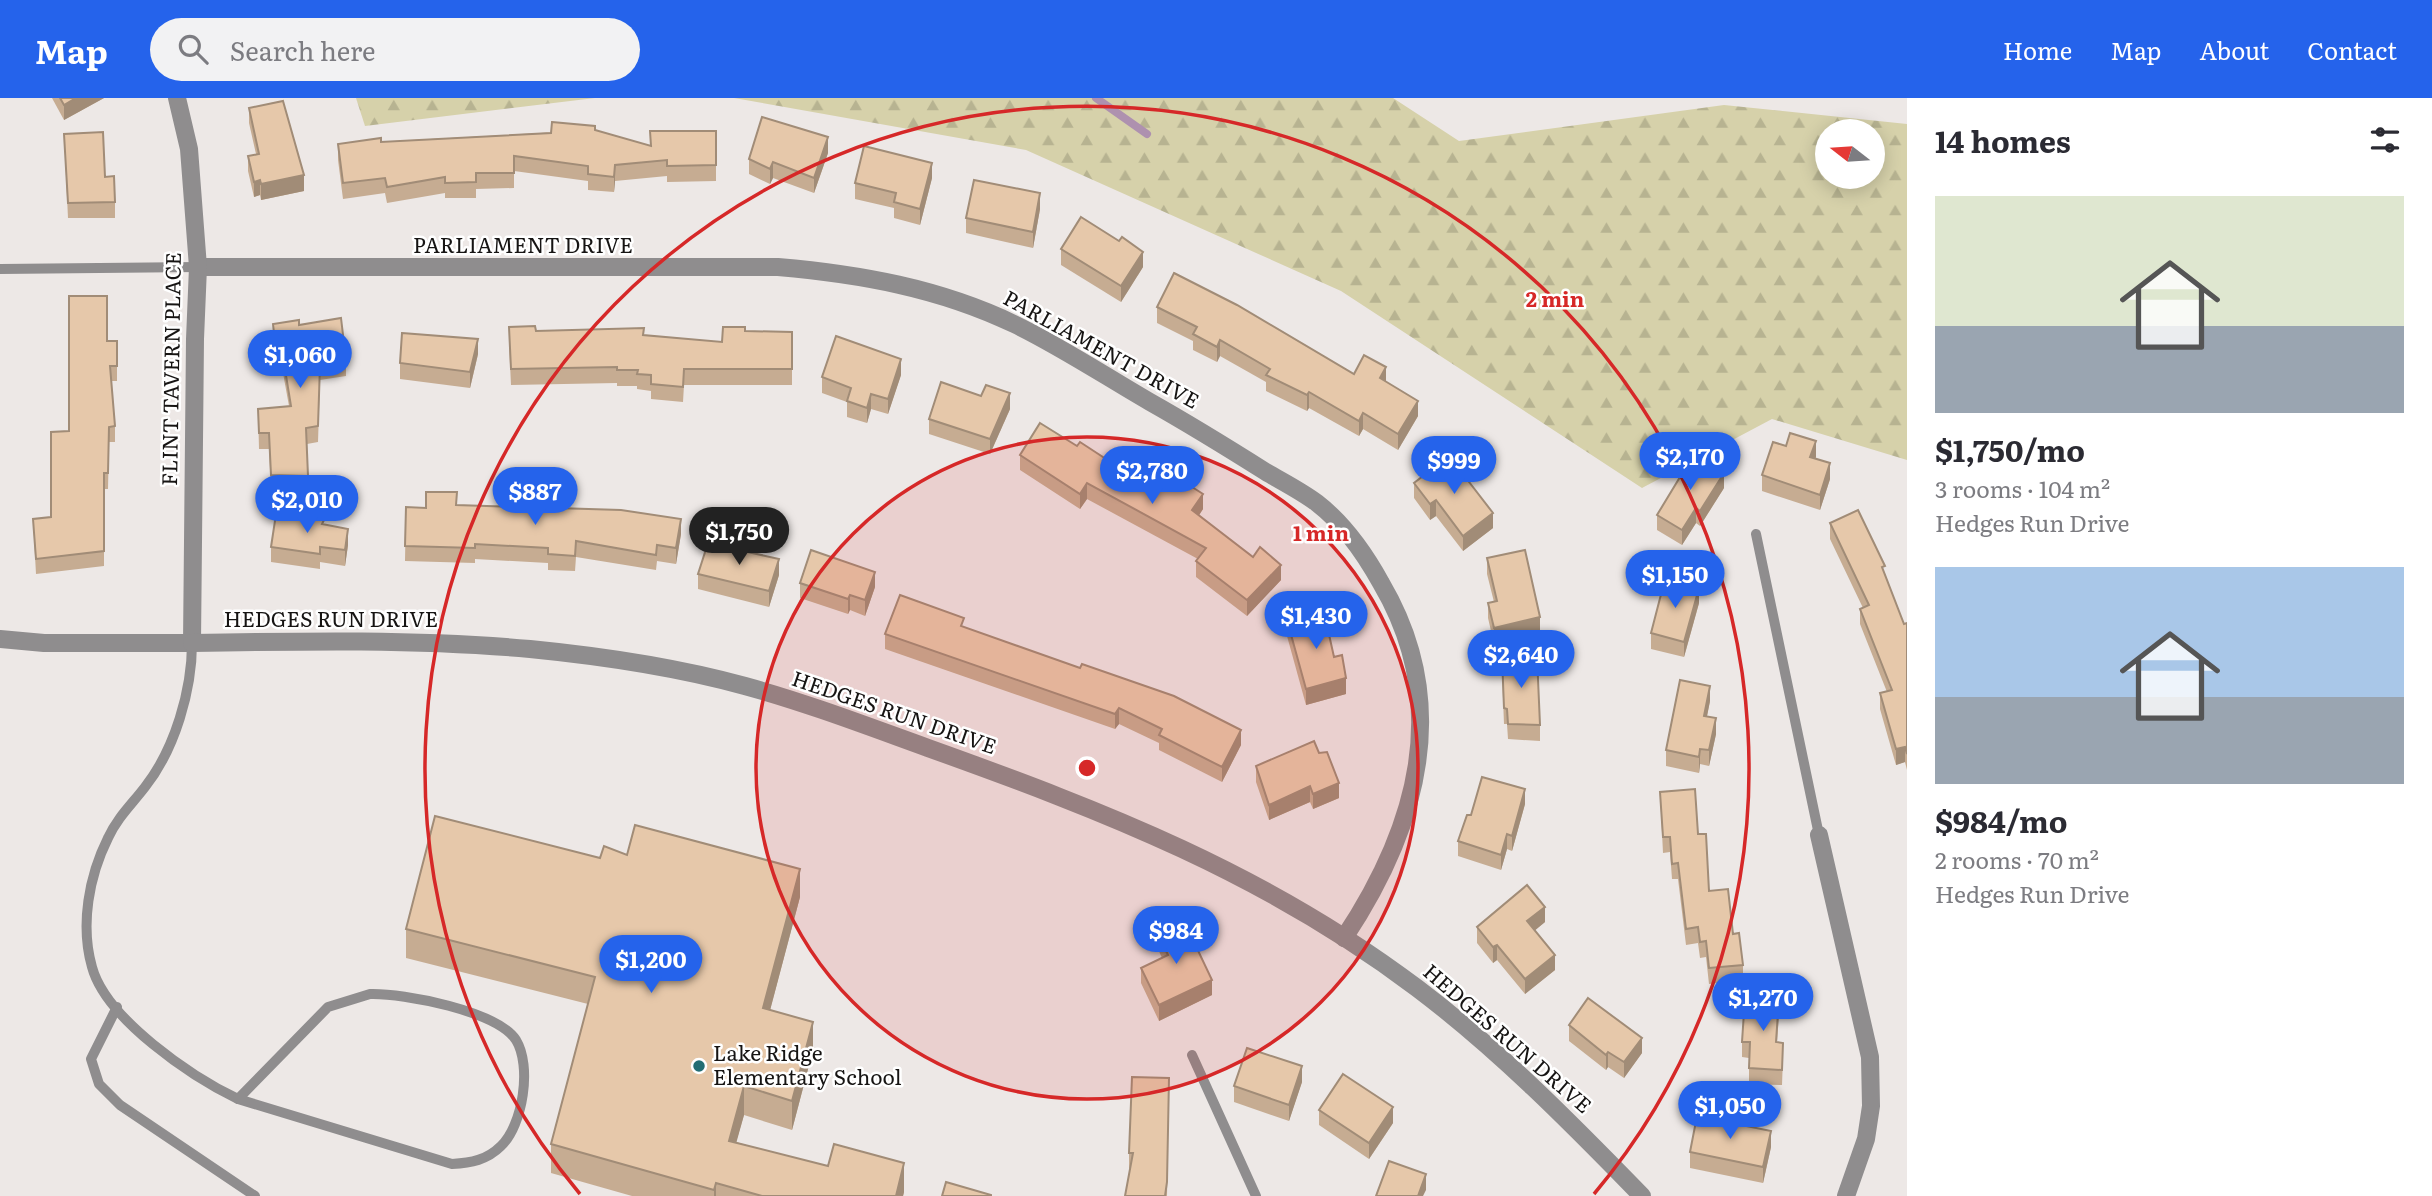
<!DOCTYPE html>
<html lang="en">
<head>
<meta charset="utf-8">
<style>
	:root { --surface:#fff; --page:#f2f2f3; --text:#2b2b33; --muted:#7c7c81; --accent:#2563eb }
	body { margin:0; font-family:Literata,serif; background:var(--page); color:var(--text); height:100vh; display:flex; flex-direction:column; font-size:26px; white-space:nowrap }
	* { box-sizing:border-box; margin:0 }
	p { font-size:23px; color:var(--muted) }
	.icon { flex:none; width:38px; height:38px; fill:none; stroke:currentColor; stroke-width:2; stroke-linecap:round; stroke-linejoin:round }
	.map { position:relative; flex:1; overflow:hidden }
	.side { display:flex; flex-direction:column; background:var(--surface); width:525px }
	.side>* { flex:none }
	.needle { width:46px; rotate:287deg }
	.buttons { position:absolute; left:1815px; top:21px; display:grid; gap:14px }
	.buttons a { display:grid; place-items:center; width:70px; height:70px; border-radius:50%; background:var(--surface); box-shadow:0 4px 18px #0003; font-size:35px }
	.price { position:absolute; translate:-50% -60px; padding:0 16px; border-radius:24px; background:var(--accent); color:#fff; font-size:23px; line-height:46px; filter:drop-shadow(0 2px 4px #0008) }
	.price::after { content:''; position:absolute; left:50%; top:42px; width:21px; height:16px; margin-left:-10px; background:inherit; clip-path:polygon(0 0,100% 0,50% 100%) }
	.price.on { background:#222; color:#fff }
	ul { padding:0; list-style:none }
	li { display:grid; align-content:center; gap:14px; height:371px; padding:0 28px }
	li span { display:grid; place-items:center; height:217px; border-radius:0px; color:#555 }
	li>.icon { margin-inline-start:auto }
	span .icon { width:126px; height:126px; fill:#fffc; stroke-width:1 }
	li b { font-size:30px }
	h2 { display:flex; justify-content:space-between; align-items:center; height:84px; padding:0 28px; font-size:30px }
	header { display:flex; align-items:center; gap:42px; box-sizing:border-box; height:98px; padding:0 35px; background:var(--accent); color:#fff }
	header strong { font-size:33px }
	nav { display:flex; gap:38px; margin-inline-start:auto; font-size:24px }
	.search { width:490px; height:63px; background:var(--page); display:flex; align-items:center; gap:18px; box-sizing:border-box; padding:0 24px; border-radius:38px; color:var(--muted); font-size:26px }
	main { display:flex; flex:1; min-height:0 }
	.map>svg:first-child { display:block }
</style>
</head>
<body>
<header>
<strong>Map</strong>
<div class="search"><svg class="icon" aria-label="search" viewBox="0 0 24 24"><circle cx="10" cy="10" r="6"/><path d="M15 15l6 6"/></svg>Search here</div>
<nav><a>Home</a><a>Map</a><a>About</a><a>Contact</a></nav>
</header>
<main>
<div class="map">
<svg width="1907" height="1098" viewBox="0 0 1907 1098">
	<defs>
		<pattern id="forest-firs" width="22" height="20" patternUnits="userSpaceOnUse" patternTransform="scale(1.75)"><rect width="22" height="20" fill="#d6d1aa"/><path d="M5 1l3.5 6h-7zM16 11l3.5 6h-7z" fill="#b7b391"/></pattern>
	</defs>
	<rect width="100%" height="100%" fill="#ede8e6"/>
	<g fill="url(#forest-firs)" fill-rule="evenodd">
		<polygon points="356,0 595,0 365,28"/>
		<path d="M 734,0 L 1393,0 L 1459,43 L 1724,7 L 1907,26 L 1907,362 L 1772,321 L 1642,390 L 1341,193 L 1026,52 ZM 1827,33 L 1872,33 L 1872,79 L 1827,79 Z"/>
	</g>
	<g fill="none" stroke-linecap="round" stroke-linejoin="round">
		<polyline stroke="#ae91af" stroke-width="8" points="1096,0 1147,36"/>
		<g stroke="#8f8d8e" stroke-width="10">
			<polyline points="0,171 198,169"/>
			<polyline points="1756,436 1819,737"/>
			<path d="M 192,545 C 192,592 175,651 145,689 C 132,706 117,720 108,740 C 89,778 80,827 92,869 C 106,921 192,979 238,1001"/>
			<path d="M 370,896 C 404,895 497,913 516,942 C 532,968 523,1027 501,1048 C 487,1062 471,1065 452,1066 L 238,1001 L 328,909 Z"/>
			<polyline points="117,909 91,961 99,986 120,1007 255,1098"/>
			<polyline points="1192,957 1256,1098"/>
		</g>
		<g stroke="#8f8d8e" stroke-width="18">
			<path d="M 198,169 L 778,169 C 859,176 939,190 1014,226 C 1060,248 1105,278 1150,304 C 1189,326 1228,350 1266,374 C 1283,384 1301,393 1317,405 C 1343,425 1365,456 1381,485 C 1453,607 1417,730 1344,840"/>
			<polyline points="0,541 44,545 192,545 195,241 198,169 189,51 177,0"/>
			<polyline points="1819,737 1870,959 1871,1008 1866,1041 1846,1098"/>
		</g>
		<path stroke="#8f8d8e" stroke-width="18" d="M 192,545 C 305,543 418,541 530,551 C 601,558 676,569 745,588 C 807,605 867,628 928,650 C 1104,713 1266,776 1417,890 C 1498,951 1571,1025 1642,1098"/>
	</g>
	<g fill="#c6ac92">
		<polygon points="52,0 104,0 64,22"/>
		<polygon points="249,10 304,93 261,102 260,97 254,99 248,73 248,58 256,56 249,25"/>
		<polygon points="595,32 650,48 716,33 716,83 667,84 667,78 615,83 614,94 588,92 588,83 514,73 514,90 476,91 476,100 445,100 445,95 387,105 385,95 343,101 338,62 338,46"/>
		<polygon points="64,36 105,79 115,104 115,120 68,120"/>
		<polygon points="828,55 814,95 773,80 770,86 749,76 749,61"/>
		<polygon points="932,80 920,127 894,120 894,110 855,101 855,85"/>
		<polygon points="1040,111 1033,150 966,135 966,120"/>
		<polygon points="1061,151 1143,169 1121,204 1061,167"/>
		<polygon points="1157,209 1354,276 1386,283 1418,318 1398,352 1363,331 1359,338 1309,310 1307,313 1266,293 1266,284 1220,258 1217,264 1193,252 1193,243 1157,225"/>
		<polygon points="273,226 299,227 346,262 346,278 320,282 318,344 307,346 308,394 271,393 269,351 259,351 258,311 289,308 283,275 277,277 273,242"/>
		<polygon points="745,233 792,234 792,287 684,287 683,304 651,301 651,293 637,291 637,288 617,288 617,285 511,287 509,245 644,237 722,244"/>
		<polygon points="107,243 117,243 117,283 111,283 115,328 115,344 109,344 108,391 104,391 104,468 36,476 33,421 51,419 69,333"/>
		<polygon points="478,256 470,290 400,281 400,265"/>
		<polygon points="901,277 888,316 871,311 867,325 847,319 847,304 822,295 822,279"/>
		<polygon points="1010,311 990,356 929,336 929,321"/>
		<polygon points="1077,348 1129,376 1203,411 1199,417 1281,482 1247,518 1196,479 1196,463 1198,461 1087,401 1080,411 1020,372 1020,357"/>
		<polygon points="1816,359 1815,360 1830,381 1820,412 1762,393 1762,377"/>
		<polygon points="1414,385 1493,430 1463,453 1436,418 1430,422 1414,400"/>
		<polygon points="1724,390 1700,428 1696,425 1682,447 1657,432 1657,417"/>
		<polygon points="456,407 681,436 676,466 657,463 656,472 576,459 575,473 548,472 548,465 475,461 475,465 405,463 406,409 426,410"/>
		<polygon points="1830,425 1885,476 1904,526 1907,525 1907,672 1905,664 1896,667 1880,611 1880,595 1887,594 1860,526 1860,511 1863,510 1830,441"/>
		<polygon points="324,426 348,447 345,468 320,464 320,471 271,464 271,449"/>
		<polygon points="1487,460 1540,535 1494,546 1488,520 1488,505 1494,504 1487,476"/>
		<polygon points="698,476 779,477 769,509 698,491"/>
		<polygon points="800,485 875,489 865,518 850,512 848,516 800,500"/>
		<polygon points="1699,505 1684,559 1651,551 1651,535"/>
		<polygon points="1287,522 1334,559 1346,596 1306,607 1287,538"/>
		<polygon points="964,529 1241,647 1222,684 1159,652 1159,645 1119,626 1115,631 885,551 885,536"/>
		<polygon points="1502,575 1540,627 1540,643 1508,641 1507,626 1504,626"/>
		<polygon points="1710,603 1707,618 1716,636 1709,668 1700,666 1699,675 1666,668 1666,652"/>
		<polygon points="1319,655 1339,700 1313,711 1310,704 1269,722 1256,684 1256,668"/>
		<polygon points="1660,694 1698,736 1709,793 1733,836 1743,867 1743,882 1709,886 1706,859 1700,860 1698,845 1686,847 1678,781 1672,781 1670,754 1663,755"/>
		<polygon points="1525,706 1512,753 1507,751 1501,772 1458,758 1458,743 1471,717"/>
		<polygon points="627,757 800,799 770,912 813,952 792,1032 744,1017 736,1044 904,1094 903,1098 632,1098 551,1075 551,1046 588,906 406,860 406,831 600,760"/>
		<polygon points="1545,824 1535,832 1555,872 1525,896 1497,862 1493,865 1477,845 1477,829"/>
		<polygon points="1158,836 1212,897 1159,923 1141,885 1141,870 1162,860 1158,851"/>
		<polygon points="1779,916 1777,945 1783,960 1782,987 1749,986 1749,960 1742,959 1742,944"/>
		<polygon points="1569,927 1642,955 1624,980 1608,969 1606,972 1569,943"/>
		<polygon points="1169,980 1167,1098 1125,1098 1130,1070 1129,1070 1129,1055"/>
		<polygon points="1302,984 1289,1023 1234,1004 1234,988"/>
		<polygon points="1319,1012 1393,1025 1369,1061 1319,1027"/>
		<polygon points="1771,1049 1763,1085 1690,1070 1690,1054"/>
	</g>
	<g fill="#a18c77">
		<polygon points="76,0 104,0 64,22 64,7"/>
		<polygon points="828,39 828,55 814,95 814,80"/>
		<polygon points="773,64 773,80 770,86 770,71"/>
		<polygon points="932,65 932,80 920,127 920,111"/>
		<polygon points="615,67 615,83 614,94 614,79"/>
		<polygon points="304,77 304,93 261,102 261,86"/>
		<polygon points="260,82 260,97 254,99 254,84"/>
		<polygon points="1040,95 1040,111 1033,150 1033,134"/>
		<polygon points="1143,154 1143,169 1121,204 1121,188"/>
		<polygon points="478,241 478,256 470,290 470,274"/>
		<polygon points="1220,242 1220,258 1217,264 1217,249"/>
		<polygon points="283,259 283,275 277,277 277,262"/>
		<polygon points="901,261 901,277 888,316 888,301"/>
		<polygon points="1386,269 1386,285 1380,280"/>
		<polygon points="1309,294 1309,310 1307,313 1307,297"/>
		<polygon points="1010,295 1010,311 990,356 990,341"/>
		<polygon points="871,296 871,311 867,325 867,310"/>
		<polygon points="1418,303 1418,318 1398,352 1398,336"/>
		<polygon points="1363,315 1363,331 1359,338 1359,323"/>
		<polygon points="1816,343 1816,359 1810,374 1810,359"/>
		<polygon points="1830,365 1830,381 1820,412 1820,397"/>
		<polygon points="1724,375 1724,390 1700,428 1700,413"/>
		<polygon points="1087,385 1087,401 1080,411 1080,396"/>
		<polygon points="1203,396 1203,411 1192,428 1192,412"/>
		<polygon points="1436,402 1436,418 1430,422 1430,406"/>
		<polygon points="1696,410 1696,425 1682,447 1682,432"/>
		<polygon points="1493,415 1493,430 1463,453 1463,438"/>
		<polygon points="681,421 681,436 676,466 676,450"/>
		<polygon points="348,431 348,447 345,468 345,452"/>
		<polygon points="779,461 779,477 769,509 769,493"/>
		<polygon points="1281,467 1281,482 1247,518 1247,502"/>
		<polygon points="875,474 875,489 865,518 865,502"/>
		<polygon points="1699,490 1699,505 1684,559 1684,544"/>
		<polygon points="850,497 850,512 848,516 848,501"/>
		<polygon points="1540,519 1540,535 1494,546 1494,530"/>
		<polygon points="1346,580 1346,596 1306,607 1306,591"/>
		<polygon points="1710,588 1710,603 1704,633 1704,618"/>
		<polygon points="1119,610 1119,626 1115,631 1115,616"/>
		<polygon points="1716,620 1716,636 1709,668 1709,652"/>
		<polygon points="1241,632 1241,647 1222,684 1222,669"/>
		<polygon points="1905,649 1905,664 1896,667 1896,651"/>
		<polygon points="1700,651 1700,666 1699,675 1699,659"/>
		<polygon points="1339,685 1339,700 1313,711 1313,696"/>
		<polygon points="1310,688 1310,704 1269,722 1269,707"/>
		<polygon points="1525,691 1525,706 1512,753 1512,738"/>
		<polygon points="1507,736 1507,751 1501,772 1501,757"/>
		<polygon points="800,771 800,799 763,939 763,910"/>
		<polygon points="1545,809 1545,824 1527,839 1527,823"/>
		<polygon points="1497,847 1497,862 1493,865 1493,849"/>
		<polygon points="1555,857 1555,872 1525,896 1525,881"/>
		<polygon points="1212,882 1212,897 1159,923 1159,907"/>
		<polygon points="813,924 813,952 792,1032 792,1003"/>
		<polygon points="1642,940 1642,955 1624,980 1624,964"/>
		<polygon points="1608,954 1608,969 1606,972 1606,957"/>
		<polygon points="1302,968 1302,984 1289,1023 1289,1007"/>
		<polygon points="744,988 744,1017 729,1071 729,1043"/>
		<polygon points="1393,1009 1393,1025 1369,1061 1369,1045"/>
		<polygon points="1771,1033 1771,1049 1763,1085 1763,1069"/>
		<polygon points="904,1065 904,1094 903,1098 896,1098"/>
		<polygon points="1426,1076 1426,1092 1423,1098 1418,1098"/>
		<polygon points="716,1085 716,1098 714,1098 714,1092"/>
	</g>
	<g fill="#e6c8aa" stroke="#a18c77" stroke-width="2">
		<polygon points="60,0 76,0 64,7"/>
		<polygon points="283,3 304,77 261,86 260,82 254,84 248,58 259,56 249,10"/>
		<polygon points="762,19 828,39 814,80 773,64 770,71 749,61"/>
		<polygon points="552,24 595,28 595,32 651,48 650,33 716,33 716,67 667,68 667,62 615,67 614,79 588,76 588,68 514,58 514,75 476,75 476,84 445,85 445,79 387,89 385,80 343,85 338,46 381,40 381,44 551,35"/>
		<polygon points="103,34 105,79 114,78 115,104 68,105 64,36"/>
		<polygon points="864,48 932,65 920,111 894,104 896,95 855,85"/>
		<polygon points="974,82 1040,95 1033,134 966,120"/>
		<polygon points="1081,119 1119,143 1122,139 1143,154 1121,188 1061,151"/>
		<polygon points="1174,175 1237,207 1354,276 1364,257 1386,269 1380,280 1418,303 1398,336 1363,315 1359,323 1309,294 1307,297 1266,277 1270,271 1220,242 1217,249 1193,236 1197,229 1157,209"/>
		<polygon points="69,198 107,198 107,243 117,243 117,268 110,268 115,328 109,329 108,375 104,375 104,453 36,461 33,421 51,419 51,334 69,333"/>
		<polygon points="341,220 346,262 320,267 318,328 306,330 308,378 271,377 269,335 259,335 258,311 291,308 283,259 277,262 273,226 299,222 299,227"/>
		<polygon points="535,228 536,233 644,230 643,237 722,244 723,229 745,229 745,233 792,234 792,271 684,271 683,289 651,286 651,277 637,276 638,272 617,272 617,269 511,271 509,229"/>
		<polygon points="402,235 478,241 470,274 400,265"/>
		<polygon points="836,238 901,261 888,301 871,296 867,310 847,303 851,290 822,279"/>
		<polygon points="941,284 981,298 986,287 1010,295 990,341 929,321"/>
		<polygon points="1040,325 1077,348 1080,344 1129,376 1134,367 1172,389 1178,380 1203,396 1192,412 1253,459 1260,449 1281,467 1247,502 1196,463 1206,450 1087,385 1080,396 1020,357"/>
		<polygon points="1790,335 1816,343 1810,359 1830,365 1820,397 1762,377 1773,344 1786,348"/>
		<polygon points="1694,356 1724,375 1700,413 1696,410 1682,432 1657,417"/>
		<polygon points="1449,358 1493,415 1463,438 1436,402 1430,406 1414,385"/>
		<polygon points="426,394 457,394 456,407 621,412 681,421 676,450 657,447 656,457 576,443 575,458 548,456 548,450 475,446 475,450 405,448 406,409 426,410"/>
		<polygon points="1858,412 1885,468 1882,469 1904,526 1907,525 1907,656 1905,649 1896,651 1880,595 1892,592 1860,511 1869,507 1830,425"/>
		<polygon points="276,416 324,422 322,426 348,431 345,452 320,449 320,456 271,449"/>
		<polygon points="708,445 779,461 769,493 698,476"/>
		<polygon points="811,452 875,474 865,502 850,497 848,501 800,485"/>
		<polygon points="1525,452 1540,519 1494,530 1488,505 1497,503 1487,460"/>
		<polygon points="1665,481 1699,490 1684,544 1651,535"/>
		<polygon points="900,497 964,520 961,528 1080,570 1082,566 1174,598 1241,632 1222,669 1159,637 1162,631 1119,610 1115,616 885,536"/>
		<polygon points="1324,514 1334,559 1342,557 1346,580 1306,591 1287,522"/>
		<polygon points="1537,558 1540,627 1508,626 1507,611 1504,610 1502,559"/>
		<polygon points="1680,582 1710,588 1704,618 1716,620 1709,652 1700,651 1699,659 1666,652"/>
		<polygon points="1314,643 1319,655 1327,654 1339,685 1313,696 1310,688 1269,707 1256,668"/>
		<polygon points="1482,679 1525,691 1512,738 1507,736 1501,757 1458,743 1467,717 1471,717"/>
		<polygon points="1695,691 1698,736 1706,736 1709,793 1728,791 1733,836 1739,835 1743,867 1709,870 1706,843 1700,844 1698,829 1686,831 1678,765 1672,766 1670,739 1663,739 1660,694"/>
		<polygon points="435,718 600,760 604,748 627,757 635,727 800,771 763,910 813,924 792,1003 744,988 729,1043 828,1068 834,1046 904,1065 896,1098 762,1098 716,1085 714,1092 551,1046 595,879 406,831"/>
		<polygon points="1527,787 1545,809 1527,823 1555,857 1525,881 1497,847 1493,849 1477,829"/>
		<polygon points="1184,823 1212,882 1159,907 1141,870 1168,857 1158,836"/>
		<polygon points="1745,899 1779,900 1776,944 1783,945 1782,972 1749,970 1750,944 1742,944"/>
		<polygon points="1588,900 1642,940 1624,964 1608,954 1606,957 1569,927"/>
		<polygon points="1247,950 1302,968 1289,1007 1234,988"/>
		<polygon points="1343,976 1393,1009 1369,1045 1319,1012"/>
		<polygon points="1132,979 1169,980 1167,1084 1165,1098 1125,1098 1133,1055 1129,1055"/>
		<polygon points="1697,1018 1771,1033 1763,1069 1690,1054"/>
		<polygon points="1389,1063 1426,1076 1418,1098 1376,1098"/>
		<polygon points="946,1084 991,1097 991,1098 942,1098"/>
	</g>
	<circle cx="1087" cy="670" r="331" fill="#d62828" fill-opacity=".12"/>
	<g fill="none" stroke="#d62828" stroke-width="3.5">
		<circle cx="1087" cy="670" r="331"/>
		<path d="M580 1096A662 662 0 1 1 1594 1096"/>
	</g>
	<circle fill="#226d73" stroke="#fff" stroke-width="2.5" cx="699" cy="968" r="7"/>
	<g text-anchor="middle" stroke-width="5" stroke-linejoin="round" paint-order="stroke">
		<g font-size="21" fill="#161413" stroke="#fff">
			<text x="523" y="155">PARLIAMENT DRIVE</text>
			<text transform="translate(1101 252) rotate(29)" y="7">PARLIAMENT DRIVE</text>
			<text transform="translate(172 271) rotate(-89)" y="7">FLINT TAVERN PLACE</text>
			<text x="331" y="529">HEDGES RUN DRIVE</text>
			<text transform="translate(894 615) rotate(19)" y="7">HEDGES RUN DRIVE</text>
			<text transform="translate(1507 941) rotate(41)" y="7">HEDGES RUN DRIVE</text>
		</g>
		<g font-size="21" fill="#161413" stroke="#fff" text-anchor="start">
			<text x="713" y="963">Lake Ridge<tspan x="713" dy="24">Elementary School</tspan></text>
		</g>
	</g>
	<circle cx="1087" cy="670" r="10" fill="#d62828" stroke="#fff" stroke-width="3.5"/>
	<g font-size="21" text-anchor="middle" font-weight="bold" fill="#d62828" stroke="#fff" stroke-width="5" stroke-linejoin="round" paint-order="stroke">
		<text x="1555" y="209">2 min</text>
		<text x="1321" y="443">1 min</text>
	</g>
</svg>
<div class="buttons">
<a><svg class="needle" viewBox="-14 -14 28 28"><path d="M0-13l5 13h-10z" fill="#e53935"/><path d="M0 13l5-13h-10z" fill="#7c7c81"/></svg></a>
</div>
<b class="price" style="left:300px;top:292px">$1,060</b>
<b class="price" style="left:1690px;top:394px">$2,170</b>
<b class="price" style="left:1454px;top:398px">$999</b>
<b class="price" style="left:1152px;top:408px">$2,780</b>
<b class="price" style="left:535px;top:429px">$887</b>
<b class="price" style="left:307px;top:437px">$2,010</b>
<b class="price on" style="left:739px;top:469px">$1,750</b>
<b class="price" style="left:1675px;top:512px">$1,150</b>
<b class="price" style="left:1316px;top:553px">$1,430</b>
<b class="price" style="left:1521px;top:592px">$2,640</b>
<b class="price" style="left:1176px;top:868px">$984</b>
<b class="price" style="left:651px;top:897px">$1,200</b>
<b class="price" style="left:1763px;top:935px">$1,270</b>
<b class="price" style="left:1730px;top:1043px">$1,050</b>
</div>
<section class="side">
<h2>14 homes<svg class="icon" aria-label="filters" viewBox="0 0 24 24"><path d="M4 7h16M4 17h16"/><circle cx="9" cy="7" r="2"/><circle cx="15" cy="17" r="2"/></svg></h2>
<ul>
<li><span style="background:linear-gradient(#dfe7d0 60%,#9aa5b1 0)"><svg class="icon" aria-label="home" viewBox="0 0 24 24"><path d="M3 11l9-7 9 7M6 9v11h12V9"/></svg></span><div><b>$1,750/mo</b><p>3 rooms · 104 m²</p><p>Hedges Run Drive</p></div></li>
<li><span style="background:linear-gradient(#a9c7e8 60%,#9aa5b1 0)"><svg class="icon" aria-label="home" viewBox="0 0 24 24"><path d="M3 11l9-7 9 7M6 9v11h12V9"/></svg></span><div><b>$984/mo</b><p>2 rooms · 70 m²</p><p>Hedges Run Drive</p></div></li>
</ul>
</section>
</main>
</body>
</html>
